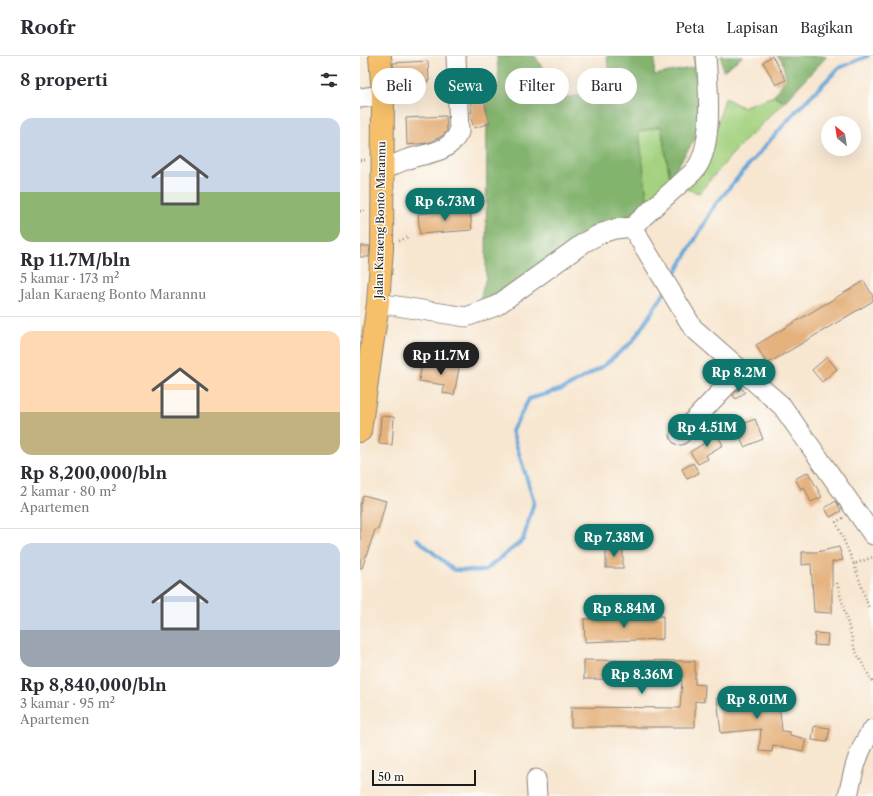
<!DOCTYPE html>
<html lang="id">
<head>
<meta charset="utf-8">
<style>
	:root { --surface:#fff; --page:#f7f7f7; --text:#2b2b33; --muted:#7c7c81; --line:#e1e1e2; --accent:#0f766e }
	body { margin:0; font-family:"Libre Caslon Text",serif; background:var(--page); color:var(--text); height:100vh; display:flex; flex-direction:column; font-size:15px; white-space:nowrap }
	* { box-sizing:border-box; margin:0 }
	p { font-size:13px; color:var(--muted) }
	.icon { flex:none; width:22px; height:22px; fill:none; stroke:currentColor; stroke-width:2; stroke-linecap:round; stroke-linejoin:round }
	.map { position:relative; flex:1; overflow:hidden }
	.side { display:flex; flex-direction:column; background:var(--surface); width:360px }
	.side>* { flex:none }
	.hud { position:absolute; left:12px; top:12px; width:380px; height:36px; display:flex; gap:8px }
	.needle { width:26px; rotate:330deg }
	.buttons { position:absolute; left:461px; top:60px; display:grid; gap:8px }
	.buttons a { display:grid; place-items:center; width:40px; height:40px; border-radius:50%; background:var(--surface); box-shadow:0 4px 16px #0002; font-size:20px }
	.scale { position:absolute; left:12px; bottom:10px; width:104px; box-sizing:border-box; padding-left:4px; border:2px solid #1c1c1c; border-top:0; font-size:11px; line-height:14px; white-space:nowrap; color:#1c1c1c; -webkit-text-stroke:3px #fdfcf7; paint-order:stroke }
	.price { position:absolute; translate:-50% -34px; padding:0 9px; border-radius:14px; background:var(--accent); color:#fff; font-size:13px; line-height:26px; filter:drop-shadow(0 1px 2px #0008) }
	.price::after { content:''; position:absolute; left:50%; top:24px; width:12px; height:9px; margin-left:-6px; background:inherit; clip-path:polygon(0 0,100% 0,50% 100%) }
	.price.selected { background:#222; color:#fff }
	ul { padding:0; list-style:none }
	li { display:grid; align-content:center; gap:8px; height:212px; padding:0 20px }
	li+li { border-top:1px solid var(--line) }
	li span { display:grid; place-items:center; height:124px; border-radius:12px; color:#555 }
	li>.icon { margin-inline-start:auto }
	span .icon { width:72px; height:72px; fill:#fffc; stroke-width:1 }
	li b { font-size:17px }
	h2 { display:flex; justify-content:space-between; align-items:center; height:48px; padding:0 20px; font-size:17px }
	.pill { padding:0 14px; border-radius:18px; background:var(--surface); box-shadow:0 4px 16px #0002; font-size:14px; line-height:36px }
	.pill.selected { background:var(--accent); color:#fff }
	header { display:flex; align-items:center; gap:24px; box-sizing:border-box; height:56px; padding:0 20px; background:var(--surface); border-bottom:1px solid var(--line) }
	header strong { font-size:19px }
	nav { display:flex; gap:22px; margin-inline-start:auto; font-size:14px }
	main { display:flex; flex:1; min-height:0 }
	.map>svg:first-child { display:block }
</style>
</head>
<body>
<header>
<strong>Roofr</strong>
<nav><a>Peta</a><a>Lapisan</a><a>Bagikan</a></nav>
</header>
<main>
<section class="side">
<h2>8 properti<svg class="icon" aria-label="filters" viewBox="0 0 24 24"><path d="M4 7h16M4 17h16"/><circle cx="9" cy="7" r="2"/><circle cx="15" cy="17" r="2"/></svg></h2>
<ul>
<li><span style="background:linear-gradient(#c9d6e8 60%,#8fb573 0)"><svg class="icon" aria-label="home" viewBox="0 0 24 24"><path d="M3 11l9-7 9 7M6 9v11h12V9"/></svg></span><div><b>Rp 11.7M/bln</b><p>5 kamar · 173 m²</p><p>Jalan Karaeng Bonto Marannu</p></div></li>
<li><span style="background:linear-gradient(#ffd9b3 65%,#c2b280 0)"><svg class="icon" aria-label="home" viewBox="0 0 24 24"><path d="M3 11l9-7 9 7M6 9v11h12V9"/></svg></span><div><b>Rp 8,200,000/bln</b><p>2 kamar · 80 m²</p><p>Apartemen</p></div></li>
<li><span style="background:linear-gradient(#c9d6e8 70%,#9aa5b1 0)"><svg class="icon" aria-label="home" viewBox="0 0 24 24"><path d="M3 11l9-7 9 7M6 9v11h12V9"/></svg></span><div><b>Rp 8,840,000/bln</b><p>3 kamar · 95 m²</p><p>Apartemen</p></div></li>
</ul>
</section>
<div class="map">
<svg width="513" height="740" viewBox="0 0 513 740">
	<rect width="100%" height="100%" fill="#fdfcf7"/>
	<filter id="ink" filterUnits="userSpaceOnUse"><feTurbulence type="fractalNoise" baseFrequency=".025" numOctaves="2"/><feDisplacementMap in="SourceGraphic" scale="8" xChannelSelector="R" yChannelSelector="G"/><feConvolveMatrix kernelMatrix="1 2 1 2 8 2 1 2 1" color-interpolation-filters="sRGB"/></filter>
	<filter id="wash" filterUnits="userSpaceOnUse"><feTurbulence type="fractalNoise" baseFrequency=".012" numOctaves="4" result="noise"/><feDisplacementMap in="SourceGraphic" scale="16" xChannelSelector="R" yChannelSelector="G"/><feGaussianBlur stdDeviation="0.9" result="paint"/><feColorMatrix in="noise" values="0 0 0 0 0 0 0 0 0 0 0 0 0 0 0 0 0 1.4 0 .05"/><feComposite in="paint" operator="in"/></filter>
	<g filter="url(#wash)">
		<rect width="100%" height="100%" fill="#f7e6d0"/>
		<g fill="#a4d280" stroke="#60774e">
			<polygon points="414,40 425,45 376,94 339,137 323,132 352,88 365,42 382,51"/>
			<polygon points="301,70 310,122 294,148 285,152 287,142 278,76"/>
		</g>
		<g fill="#83b46e" stroke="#506845">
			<polygon points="137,0 175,0 201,42 250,35 247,0 295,0 294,19 335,11 334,0 348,0 342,72 310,122 301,70 279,76 287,142 284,164 271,160 239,174 116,259 126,221 127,37 139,30"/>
			<polygon points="361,0 383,0 363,15"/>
			<polygon points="417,0 467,0 425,45 414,40 426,22 422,4"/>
		</g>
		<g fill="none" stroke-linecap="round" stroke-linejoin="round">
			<g stroke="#65a6d9" stroke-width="4">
				<polyline points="311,225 355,149 391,106 437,54 479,12 508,0"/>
				<polyline points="57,483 94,514 124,515 163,484 174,446 152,375 169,343 203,333 242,311 272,286 305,236"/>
			</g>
		</g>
		<g id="blocks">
			<g fill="#e5b27e">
				<polygon points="412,0 426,24 416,29 403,6"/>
				<polygon points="68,5 69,25 35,26 33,7"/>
				<polygon points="129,29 131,41 123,42 130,67 114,72 109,57 112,56 108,33"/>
				<polygon points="86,60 87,75 82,80 68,87 47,89 46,62"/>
				<polygon points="110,153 112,174 60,178 58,158"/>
				<polygon points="0,190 10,190 9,201 0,201"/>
				<polygon points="504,225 513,240 513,245 407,308 396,289"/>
				<polygon points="467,301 477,313 462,326 452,314"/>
				<polygon points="89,305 100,307 94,339 83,337 84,329 59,325 62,307 88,311"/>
				<polygon points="380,331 385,336 376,343 373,339"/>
				<polygon points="21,360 34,361 32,389 19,388"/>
				<polygon points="395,363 403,383 384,391 376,371"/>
				<polygon points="356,376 363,389 346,399 348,403 338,408 330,396 346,386 345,383"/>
				<polygon points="333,407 339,417 327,423 322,413"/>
				<polygon points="448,416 462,441 451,446 444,431 441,433 435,423"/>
				<polygon points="3,439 26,445 18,474 15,474 2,512 0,512 0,449"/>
				<polygon points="476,445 481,455 470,461 465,452"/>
				<polygon points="479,491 483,504 472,506 472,557 454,556 451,508 442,509 442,496 457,496"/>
				<rect x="246" y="492" width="17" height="20"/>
				<polygon points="303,560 303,583 225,586 224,563"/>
				<polygon points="455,577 468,578 467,590 454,589"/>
				<polygon points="224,604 335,605 335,628 345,629 344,646 335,645 335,671 211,671 211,651 320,652 322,624 224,623"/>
				<polygon points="418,636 422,675 430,676 430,679 446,683 443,695 413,689 412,696 399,695 401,673 361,677 357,642"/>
				<polygon points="454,670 470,672 467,686 452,684"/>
			</g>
		</g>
	</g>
	<g filter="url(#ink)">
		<use href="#blocks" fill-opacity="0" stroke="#8a8176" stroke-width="1"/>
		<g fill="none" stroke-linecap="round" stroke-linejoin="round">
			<defs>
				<g id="minor">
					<polyline points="0,42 23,39"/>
					<path d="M 22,114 C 31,110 40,106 48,103 C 69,96 88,98 99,76 L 96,0"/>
					<polyline points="272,171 333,272 422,350 513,479"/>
					<path d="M 18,247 L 106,261 L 136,250 L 225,186 L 242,177 L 255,173 L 272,171 L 333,116 C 355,94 348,30 346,0"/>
					<polyline points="320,379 381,314"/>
					<polyline points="176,723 177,740"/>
					<path d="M 488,740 C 493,716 498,693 513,673"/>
				</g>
				<polyline id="major" points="0,375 18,247 22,193 23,39 20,0"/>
			</defs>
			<use href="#minor" stroke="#8a8176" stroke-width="21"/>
			<use href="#major" stroke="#8a8176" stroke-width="24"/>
			<g stroke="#8a8176" stroke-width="2.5" stroke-dasharray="1 3" stroke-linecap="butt">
				<polyline points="0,104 6,104"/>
				<polyline points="0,155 6,155"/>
				<polyline points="39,185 48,181"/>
				<polyline points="483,462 476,466 494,508 513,501"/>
				<polyline points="494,508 509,552"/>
				<polyline points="477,527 495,594 513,627"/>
			</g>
			<use href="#minor" stroke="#fff" stroke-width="19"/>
			<use href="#major" stroke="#f6c06b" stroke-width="22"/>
		</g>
	</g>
	<g text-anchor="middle" stroke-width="3" stroke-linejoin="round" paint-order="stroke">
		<g font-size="11" fill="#1c1c1c" stroke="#fdfcf7">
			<text transform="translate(20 164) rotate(-89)" y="4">Jalan Karaeng Bonto Marannu</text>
		</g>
	</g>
</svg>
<div class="buttons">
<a><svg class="needle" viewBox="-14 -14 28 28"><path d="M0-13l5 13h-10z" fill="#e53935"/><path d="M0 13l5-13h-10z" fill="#7c7c81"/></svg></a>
</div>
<div class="scale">50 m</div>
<b class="price" style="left:85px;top:166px">Rp 6.73M</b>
<b class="price selected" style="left:81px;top:320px">Rp 11.7M</b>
<b class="price" style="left:379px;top:337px">Rp 8.2M</b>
<b class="price" style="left:347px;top:392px">Rp 4.51M</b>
<b class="price" style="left:254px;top:502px">Rp 7.38M</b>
<b class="price" style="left:264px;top:573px">Rp 8.84M</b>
<b class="price" style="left:282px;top:639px">Rp 8.36M</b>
<b class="price" style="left:397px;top:664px">Rp 8.01M</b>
<div class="hud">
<a class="pill">Beli</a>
<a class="pill selected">Sewa</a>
<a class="pill">Filter</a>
<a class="pill">Baru</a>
</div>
</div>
</main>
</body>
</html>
